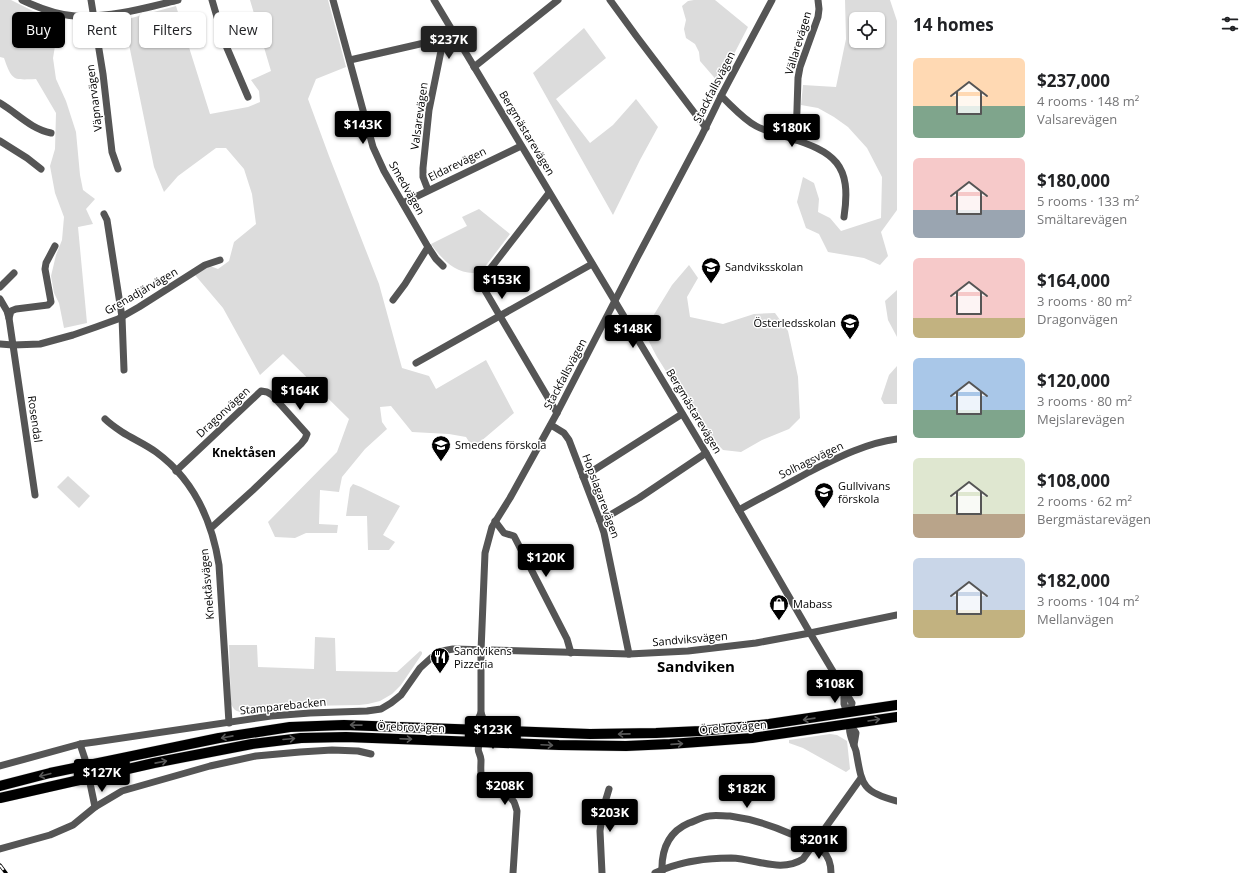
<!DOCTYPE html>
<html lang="en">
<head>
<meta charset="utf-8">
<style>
	:root { --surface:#fff; --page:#f6f6f6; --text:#202124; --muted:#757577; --accent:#000 }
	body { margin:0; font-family:"Open Sans",sans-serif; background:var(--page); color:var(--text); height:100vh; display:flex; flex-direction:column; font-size:15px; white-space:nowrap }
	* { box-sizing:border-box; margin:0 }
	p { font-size:13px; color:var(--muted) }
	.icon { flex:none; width:22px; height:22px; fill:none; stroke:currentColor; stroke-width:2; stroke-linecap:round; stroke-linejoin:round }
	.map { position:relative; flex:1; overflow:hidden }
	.drawer { display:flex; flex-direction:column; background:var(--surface); width:360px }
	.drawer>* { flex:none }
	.banner { position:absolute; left:12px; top:12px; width:380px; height:36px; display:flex; gap:8px }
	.fabs { position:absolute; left:849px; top:12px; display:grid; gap:8px }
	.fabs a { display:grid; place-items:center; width:36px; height:36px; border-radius:6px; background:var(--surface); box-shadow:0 1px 3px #0004; font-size:20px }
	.price { position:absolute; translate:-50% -34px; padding:0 9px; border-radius:4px; background:var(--accent); color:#fff; font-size:13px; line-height:26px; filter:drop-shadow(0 1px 2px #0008) }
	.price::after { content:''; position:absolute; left:50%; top:24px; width:12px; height:9px; margin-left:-6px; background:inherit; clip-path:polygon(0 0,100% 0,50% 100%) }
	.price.selected { background:#222; color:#fff }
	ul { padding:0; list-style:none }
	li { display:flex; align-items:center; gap:12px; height:100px; padding:0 16px }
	li span { display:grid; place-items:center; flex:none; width:112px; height:80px; border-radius:6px; color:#555 }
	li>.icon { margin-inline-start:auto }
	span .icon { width:48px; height:48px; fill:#fffc; stroke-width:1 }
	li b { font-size:17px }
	h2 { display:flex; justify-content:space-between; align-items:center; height:48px; padding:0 16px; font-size:17px }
	.chip { padding:0 14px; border-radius:6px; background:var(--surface); box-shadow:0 1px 3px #0004; font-size:14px; line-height:36px }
	.chip.selected { background:var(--accent); color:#fff }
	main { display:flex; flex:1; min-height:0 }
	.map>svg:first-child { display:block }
</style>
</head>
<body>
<main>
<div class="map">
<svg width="897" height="873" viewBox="0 0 897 873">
	<rect width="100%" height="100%" fill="#fff"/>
	<g fill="#dcdcdc" fill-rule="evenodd">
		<path d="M 0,0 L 11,0 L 33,11 L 61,18 L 60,26 L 51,28 L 56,40 L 53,58 L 56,79 L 66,101 L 76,132 L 80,175 L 83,190 L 95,199 L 86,209 L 93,224 L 78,227 L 87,323 L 64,328 L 59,303 L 54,293 L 51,276 L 56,255 L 62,240 L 64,217 L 55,193 L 50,166 L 55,149 L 56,113 L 36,79 C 13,80 12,81 4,58 L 0,57 Z"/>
		<polygon points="250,0 328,0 342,52 346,67 316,79 308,99 329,156 379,284 402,368 429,376 436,389 486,360 514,413 473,448 466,437 449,434 412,432 391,406 380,407 382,422 387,429 365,449 342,477 339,492 320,490 319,524 338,525 337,533 306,533 295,538 275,537 268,522 337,452 349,419 283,354 260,375 223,308 195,275 210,266 218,269 229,261 234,242 256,224 252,194 244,169 226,148 216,148 178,176 164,192 154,167 124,20 176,6 210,114 248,107 260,102 259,91 251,80 271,71"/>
		<polygon points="694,0 715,0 748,27 719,83 700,61 699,52 695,44 686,38 684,29 686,20 682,6 688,1"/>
		<path d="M 845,0 L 890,0 L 897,21 L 897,210 L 881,232 L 888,256 L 880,265 L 864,258 L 828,252 L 819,234 L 806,228 L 797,202 L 803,177 L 814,183 L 819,199 L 818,212 L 830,218 L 841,231 L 881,218 L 882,177 L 867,148 L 848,127 L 834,117 L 818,108 L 801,105 L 803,85 L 836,87 L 846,39 ZM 856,19 L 878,19 L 878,41 L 856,41 Z"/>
		<polygon points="584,28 606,58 556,99 590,143 613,125 636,99 658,127 640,160 613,215 533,73"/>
		<path d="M 479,209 L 510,234 L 481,272 C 459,277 443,261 431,244 L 467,226 L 462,217 Z"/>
		<polygon points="689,265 698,278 687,297 690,317 723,324 754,314 775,313 788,331 798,377 800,418 789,429 762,440 741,452 723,450 708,434 679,392 657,357 646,336 647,326 672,285"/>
		<polygon points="897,290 897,337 888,320 885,301"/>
		<polygon points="897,366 897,404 884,404 881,399 889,375"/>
		<polygon points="68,476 90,496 79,508 57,487"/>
		<polygon points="353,484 361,487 400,506 383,535 395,542 389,550 368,550 367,516 346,516 350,488"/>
		<path d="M 315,637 L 335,638 L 336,671 L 397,672 L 420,651 L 422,652 L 422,654 L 401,685 L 392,694 L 380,701 L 368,704 L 359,705 L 306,706 L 243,712 C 236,712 234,710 231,704 L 229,645 L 257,645 L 258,667 L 314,669 Z"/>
		<polygon points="830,734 837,735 847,741 850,769 846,772 803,748 789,743 789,740"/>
	</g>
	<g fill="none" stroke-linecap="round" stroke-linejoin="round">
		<defs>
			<g id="highway">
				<polyline points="0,786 50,773 219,738 290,727 344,725 590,734 656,733 701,731 769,724 897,705"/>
				<polyline points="0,798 154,763 252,744 301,738 346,737 559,745 626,746 670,744 752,738 897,717"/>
			</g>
		</defs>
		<use href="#highway" stroke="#dbdbdb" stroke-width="11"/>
		<g stroke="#555" stroke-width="7">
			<path d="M 22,0 C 39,8 57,15 75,16 C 110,18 145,8 178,0"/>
			<polyline points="91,0 103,74 112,152 118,169"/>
			<polyline points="212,0 224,41 248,97"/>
			<polyline points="333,0 373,147 384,171 428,247 436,259 443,266"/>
			<polyline points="434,0 706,453 810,633 852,703 851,708 847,713"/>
			<polyline points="610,0 637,37 706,128"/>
			<polyline points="350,60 433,41 439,41 442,45 441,51 429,110 423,168 423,177 428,190"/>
			<polyline points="474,67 558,0"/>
			<path d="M 721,96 C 732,106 743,119 756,126 C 765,131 777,134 787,137 C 835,152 852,164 844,217"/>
			<path d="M 0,103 C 17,113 31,129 51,133"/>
			<polyline points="796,140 798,78 800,67 818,17 819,9 818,0"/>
			<polyline points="0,141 27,158 41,169"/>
			<polyline points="549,193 480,282 557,413"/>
			<polyline points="403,203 521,146"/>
			<polyline points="104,214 107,220 122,317 124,370"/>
			<polyline points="0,287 14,273"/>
			<polyline points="0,299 7,311 9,318 35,495"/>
			<polyline points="393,300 405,284 428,247"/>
			<polyline points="9,318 11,311 16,309 48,305 51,302 45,269 46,263 55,246"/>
			<polyline points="0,344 13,345 40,344 73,335 96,327 118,319 139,307 205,265 220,260"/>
			<polyline points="416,363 592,264"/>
			<path d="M 105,419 C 110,424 116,428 122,432 C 133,439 145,444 156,452 C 193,479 212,521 219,565 L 229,723"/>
			<polyline points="551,425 564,433 569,440 600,521 604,533 629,654"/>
			<polyline points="176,471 261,391 267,392 272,395 307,434 305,439 301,444 253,490 211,528"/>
			<polyline points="583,477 682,414"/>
			<path d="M 739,510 C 762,497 786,485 809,472 C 837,458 866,443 897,439"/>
			<polyline points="495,521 504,533 514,536 567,639 571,653"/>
			<polyline points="600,521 639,498 706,453"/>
			<polyline points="844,692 844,704 847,713"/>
			<path d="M 850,724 C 850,727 849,730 850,733 C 851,739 854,745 856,751 C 862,784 861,792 897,801"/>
			<polyline points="850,724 856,733 854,745"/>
			<polyline points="479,731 477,721 481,713 481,651 485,553 492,527 510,498 557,413 638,256 701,137 721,96 772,0"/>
			<polyline points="479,731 484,721 481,713"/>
			<path d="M 480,742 C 476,753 480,751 481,760 C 481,766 480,773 482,779 C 488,797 506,788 514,802 C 515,804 516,808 517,811 L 513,873"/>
			<polyline points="80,744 85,759"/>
			<polyline points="0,766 80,744 95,742 271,716 310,713 367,711 381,709 391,703 401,695 420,668 431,658 442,651 453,649 629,654 688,651 756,643 810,633 897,615"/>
			<polyline points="90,783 95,807"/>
			<polyline points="0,849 50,835 73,825 95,807 122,791 210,766 256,756 300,752 332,750 358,751 371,754"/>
			<polyline points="602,873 600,831 603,809 609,789"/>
			<path d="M 655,873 C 678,862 705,858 731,858 C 757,859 781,873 803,859 L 861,778"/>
			<path d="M 662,873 C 661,851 668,832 689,823 C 695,821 702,817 709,816 C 715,815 723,816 730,816 C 752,819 771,825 791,834 C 802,838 815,842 823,851 C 829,857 831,865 831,873"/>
		</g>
		<use href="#highway" stroke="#000" stroke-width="10"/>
		<defs>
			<polyline id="rail" points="0,865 6,873"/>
		</defs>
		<use href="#rail" stroke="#000" stroke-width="3.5"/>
		<use href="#rail" stroke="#fff" stroke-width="2" stroke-dasharray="6" stroke-linecap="butt"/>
	</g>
	<defs><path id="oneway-shaft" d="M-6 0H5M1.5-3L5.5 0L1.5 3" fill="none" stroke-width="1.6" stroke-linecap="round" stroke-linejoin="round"/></defs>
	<g stroke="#595959">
		<use href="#oneway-shaft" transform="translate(809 719) rotate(172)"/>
		<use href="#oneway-shaft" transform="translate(874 720) rotate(-9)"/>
		<use href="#oneway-shaft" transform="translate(356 725) rotate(-179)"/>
		<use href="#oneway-shaft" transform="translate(624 734) rotate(179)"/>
		<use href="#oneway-shaft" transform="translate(227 737) rotate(169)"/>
		<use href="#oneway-shaft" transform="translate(289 739) rotate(-5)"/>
		<use href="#oneway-shaft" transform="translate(406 739) rotate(2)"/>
		<use href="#oneway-shaft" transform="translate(677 744) rotate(-4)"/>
		<use href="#oneway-shaft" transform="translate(547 745) rotate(3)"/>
		<use href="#oneway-shaft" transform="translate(161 762) rotate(-11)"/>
		<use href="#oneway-shaft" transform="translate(45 775) rotate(166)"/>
	</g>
	<defs>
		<symbol id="school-pin" viewBox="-11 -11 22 30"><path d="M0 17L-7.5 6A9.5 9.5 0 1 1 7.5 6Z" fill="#000" stroke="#fff"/><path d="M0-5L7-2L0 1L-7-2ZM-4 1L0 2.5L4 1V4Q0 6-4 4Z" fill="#fff"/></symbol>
		<symbol id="shop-pin" viewBox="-11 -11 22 30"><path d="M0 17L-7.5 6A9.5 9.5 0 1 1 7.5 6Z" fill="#000" stroke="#fff"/><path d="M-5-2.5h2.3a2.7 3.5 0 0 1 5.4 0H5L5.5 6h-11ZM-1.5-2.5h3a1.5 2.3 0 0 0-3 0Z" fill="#fff"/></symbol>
		<symbol id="restaurant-pin" viewBox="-11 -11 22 30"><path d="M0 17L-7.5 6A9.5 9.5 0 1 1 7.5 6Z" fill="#000" stroke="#fff"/><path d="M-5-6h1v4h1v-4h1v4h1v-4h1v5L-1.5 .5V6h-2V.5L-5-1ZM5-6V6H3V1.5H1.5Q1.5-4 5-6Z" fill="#fff"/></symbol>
	</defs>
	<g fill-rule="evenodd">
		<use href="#school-pin" x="700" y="256" width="22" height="30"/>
		<use href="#school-pin" x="839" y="312" width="22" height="30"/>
		<use href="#school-pin" x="430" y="434" width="22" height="30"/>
		<use href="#school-pin" x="813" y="481" width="22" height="30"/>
		<use href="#shop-pin" x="768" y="593" width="22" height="30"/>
		<use href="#restaurant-pin" x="429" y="646" width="22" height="30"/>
	</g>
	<g text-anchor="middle" stroke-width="3" stroke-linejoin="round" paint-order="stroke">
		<g font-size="11" fill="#000" stroke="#fff">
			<text transform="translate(798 43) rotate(-73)" y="4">Vällarevägen</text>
			<text transform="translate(714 87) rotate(-63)" y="4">Stackfallsvägen</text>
			<text transform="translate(94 98) rotate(-97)" y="4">Väpnarvägen</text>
			<text transform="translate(419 116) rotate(-82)" y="4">Valsarevägen</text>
			<text transform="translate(527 133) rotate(59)" y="4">Bergmästarevägen</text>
			<text transform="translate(457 164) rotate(-26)" y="4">Eldarevägen</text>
			<text transform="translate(407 188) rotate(60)" y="4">Smedvägen</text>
			<text transform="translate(141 291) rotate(-30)" y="4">Grenadjärvägen</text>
			<text transform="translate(565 374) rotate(-62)" y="4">Stackfallsvägen</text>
			<text transform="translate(694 411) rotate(59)" y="4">Bergmästarevägen</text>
			<text transform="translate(223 412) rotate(-43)" y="4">Dragonvägen</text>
			<text transform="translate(35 419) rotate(82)" y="4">Rosendal</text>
			<text transform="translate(811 460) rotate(-26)" y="4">Solhagsvägen</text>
			<text transform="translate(601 496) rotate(70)" y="4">Hopslagarevägen</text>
			<text transform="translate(207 584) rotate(-95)" y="4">Knektåsvägen</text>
			<text transform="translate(690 639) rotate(-5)" y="4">Sandviksvägen</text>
			<text transform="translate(283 706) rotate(-6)" y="4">Stamparebacken</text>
			<text transform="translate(411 727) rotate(2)" y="4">Örebrovägen</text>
			<text transform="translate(733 727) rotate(-5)" y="4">Örebrovägen</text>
		</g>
		<g font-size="11" fill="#000" stroke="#fff" text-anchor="start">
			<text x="725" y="271">Sandviksskolan</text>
			<text x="836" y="327" text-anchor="end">Österledsskolan</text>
			<text x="455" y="449">Smedens förskola</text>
			<text x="838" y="490">Gullvivans<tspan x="838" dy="13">förskola</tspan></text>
			<text x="793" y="608">Mabass</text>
			<text x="454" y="655">Sandvikens<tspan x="454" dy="13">Pizzeria</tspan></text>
		</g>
		<g font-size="12" font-weight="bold" fill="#000" stroke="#fff">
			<text x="244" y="457">Knektåsen</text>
		</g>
		<g font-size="15" font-weight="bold" fill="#000" stroke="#fff">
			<text x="696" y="672">Sandviken</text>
		</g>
	</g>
</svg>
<div class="fabs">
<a><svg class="icon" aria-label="locate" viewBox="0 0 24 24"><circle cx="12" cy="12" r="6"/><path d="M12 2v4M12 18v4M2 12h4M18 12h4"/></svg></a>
</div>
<b class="price selected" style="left:449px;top:60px">$237K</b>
<b class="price" style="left:363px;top:145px">$143K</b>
<b class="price" style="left:792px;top:148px">$180K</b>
<b class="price" style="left:502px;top:300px">$153K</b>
<b class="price" style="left:633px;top:349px">$148K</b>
<b class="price" style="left:300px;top:411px">$164K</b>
<b class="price" style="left:546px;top:578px">$120K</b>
<b class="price" style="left:835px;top:704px">$108K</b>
<b class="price" style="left:493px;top:750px">$123K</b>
<b class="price" style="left:102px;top:793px">$127K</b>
<b class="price" style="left:505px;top:806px">$208K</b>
<b class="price" style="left:747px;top:809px">$182K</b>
<b class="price" style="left:610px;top:833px">$203K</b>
<b class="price" style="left:819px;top:860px">$201K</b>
<div class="banner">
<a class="chip selected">Buy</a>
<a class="chip">Rent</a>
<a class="chip">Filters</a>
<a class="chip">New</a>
</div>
</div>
<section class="drawer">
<h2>14 homes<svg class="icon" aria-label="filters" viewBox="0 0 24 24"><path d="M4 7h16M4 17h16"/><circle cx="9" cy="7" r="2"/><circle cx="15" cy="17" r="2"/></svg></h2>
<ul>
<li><span style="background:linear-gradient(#ffd9b3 60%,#7fa58c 0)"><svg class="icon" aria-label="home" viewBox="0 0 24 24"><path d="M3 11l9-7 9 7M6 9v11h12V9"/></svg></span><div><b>$237,000</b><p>4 rooms · 148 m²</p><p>Valsarevägen</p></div></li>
<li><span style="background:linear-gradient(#f6c9c9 65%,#9aa5b1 0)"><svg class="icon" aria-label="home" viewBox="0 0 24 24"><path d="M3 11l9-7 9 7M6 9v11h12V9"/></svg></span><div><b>$180,000</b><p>5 rooms · 133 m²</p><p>Smältarevägen</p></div></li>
<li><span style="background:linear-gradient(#f6c9c9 75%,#c2b280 0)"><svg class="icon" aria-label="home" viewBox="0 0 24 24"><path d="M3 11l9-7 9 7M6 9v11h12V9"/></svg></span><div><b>$164,000</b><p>3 rooms · 80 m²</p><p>Dragonvägen</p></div></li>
<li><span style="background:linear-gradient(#a9c7e8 65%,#7fa58c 0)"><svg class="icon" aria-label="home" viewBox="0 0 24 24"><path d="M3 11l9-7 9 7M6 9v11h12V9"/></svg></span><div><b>$120,000</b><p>3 rooms · 80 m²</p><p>Mejslarevägen</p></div></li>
<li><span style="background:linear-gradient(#dfe7d0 70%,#b9a48a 0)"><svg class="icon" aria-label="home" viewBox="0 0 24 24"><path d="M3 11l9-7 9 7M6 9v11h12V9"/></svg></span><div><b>$108,000</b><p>2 rooms · 62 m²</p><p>Bergmästarevägen</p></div></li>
<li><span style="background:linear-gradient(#c9d6e8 65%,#c2b280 0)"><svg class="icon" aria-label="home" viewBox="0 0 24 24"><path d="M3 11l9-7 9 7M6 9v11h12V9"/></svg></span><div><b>$182,000</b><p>3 rooms · 104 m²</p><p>Mellanvägen</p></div></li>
</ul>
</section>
</main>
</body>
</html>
